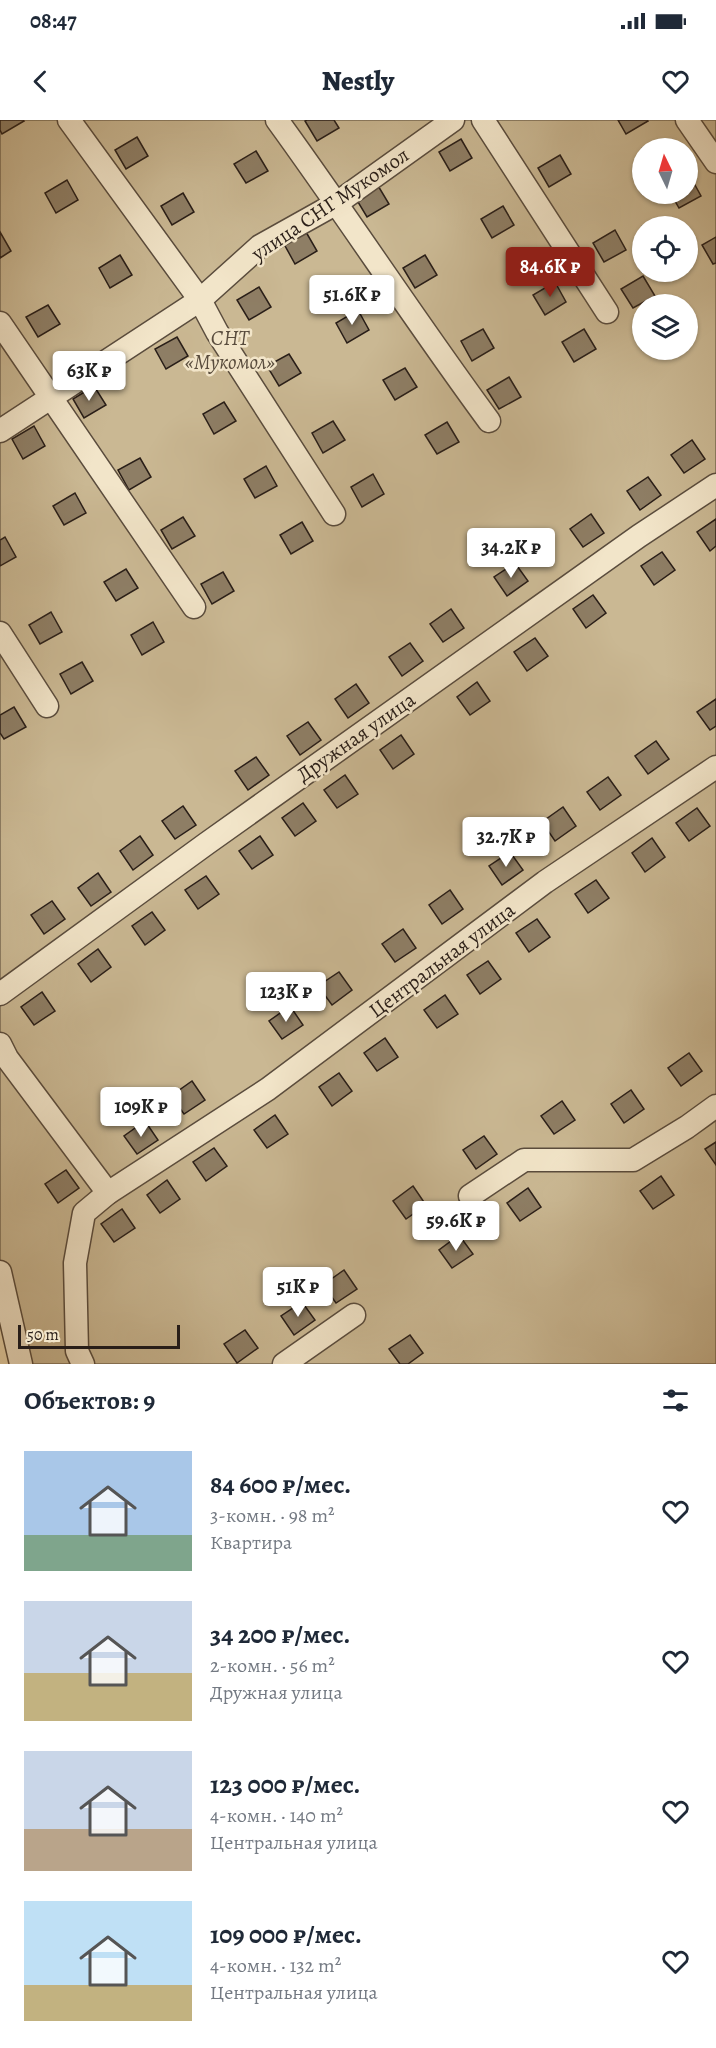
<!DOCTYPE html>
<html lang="ru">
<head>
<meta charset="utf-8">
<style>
	:root { --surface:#fff; --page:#f2f2f3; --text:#1f2937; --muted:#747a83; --accent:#8f2418 }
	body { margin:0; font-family:Alegreya,serif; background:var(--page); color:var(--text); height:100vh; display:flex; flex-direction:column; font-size:22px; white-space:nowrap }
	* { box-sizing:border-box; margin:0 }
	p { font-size:20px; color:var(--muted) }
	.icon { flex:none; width:33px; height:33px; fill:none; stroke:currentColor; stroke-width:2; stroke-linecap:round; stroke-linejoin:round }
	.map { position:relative; height:1244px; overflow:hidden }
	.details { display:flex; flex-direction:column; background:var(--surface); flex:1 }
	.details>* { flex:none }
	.needle { width:39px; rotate:355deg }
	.controls { position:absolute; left:632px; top:18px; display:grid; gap:12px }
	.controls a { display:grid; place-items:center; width:66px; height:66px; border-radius:50%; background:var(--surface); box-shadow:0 2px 4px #0004; font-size:30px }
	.scale { position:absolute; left:18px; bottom:15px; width:162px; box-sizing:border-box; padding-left:6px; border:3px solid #291e18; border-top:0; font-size:16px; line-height:21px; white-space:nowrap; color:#291e18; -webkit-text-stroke:4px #f2e5c9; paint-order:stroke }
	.price { position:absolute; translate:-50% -51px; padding:0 14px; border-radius:6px; background:#fff; color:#222; font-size:20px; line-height:39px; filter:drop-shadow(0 2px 3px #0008) }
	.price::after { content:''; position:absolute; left:50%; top:36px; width:18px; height:14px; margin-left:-9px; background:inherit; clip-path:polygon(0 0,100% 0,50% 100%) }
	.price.on { background:var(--accent); color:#fff }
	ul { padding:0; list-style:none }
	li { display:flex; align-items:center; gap:18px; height:150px; padding:0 24px }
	li span { display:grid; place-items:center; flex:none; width:168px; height:120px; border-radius:0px; color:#555 }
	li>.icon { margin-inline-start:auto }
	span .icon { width:72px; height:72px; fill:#fffc; stroke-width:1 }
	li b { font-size:26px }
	h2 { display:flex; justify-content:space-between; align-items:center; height:72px; padding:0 24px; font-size:26px }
	.status { display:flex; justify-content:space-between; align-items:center; height:42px; padding:0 30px; background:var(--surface); direction:ltr }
	.status svg { height:16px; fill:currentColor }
	header { display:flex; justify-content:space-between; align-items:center; height:78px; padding:0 24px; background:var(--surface); font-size:27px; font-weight:800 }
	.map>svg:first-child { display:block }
</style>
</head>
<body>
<div class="status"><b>08:47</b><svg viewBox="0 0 49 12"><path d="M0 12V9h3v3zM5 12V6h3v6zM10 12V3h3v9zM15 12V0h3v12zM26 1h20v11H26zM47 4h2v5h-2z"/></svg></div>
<header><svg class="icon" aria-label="back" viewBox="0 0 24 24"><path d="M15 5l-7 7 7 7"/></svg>Nestly<svg class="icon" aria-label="heart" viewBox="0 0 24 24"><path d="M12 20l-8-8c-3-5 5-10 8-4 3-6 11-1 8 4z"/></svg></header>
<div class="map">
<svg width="716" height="1244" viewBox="0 0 716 1244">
	<rect width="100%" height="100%" fill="#ebd7ac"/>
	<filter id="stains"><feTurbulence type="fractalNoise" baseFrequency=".00333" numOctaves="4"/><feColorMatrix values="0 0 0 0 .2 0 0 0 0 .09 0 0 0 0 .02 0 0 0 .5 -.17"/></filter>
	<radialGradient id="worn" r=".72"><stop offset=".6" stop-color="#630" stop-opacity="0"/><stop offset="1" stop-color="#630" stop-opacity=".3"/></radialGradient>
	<path fill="#cab893" stroke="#7a6b56" stroke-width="1.5" fill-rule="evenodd" d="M 0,0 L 716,0 L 716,1244 L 21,1244 L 0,1152 ZM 642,28 L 687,28 L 687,74 L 642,74 ZM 642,106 L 687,106 L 687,152 L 642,152 ZM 642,184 L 687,184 L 687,230 L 642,230 Z"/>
	<g fill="#8e7e65" stroke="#291e18" stroke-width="1.5">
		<polygon points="0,0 23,0 24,1 2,14 0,10"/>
		<polygon points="307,0 334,0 339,8 317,21 305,1"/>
		<polygon points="618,0 647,0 648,1 626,14"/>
		<polygon points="137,17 148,36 126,49 115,30"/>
		<polygon points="461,19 472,38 450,51 439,32"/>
		<polygon points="256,31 268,51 246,63 234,44"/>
		<polygon points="560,35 571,54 549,67 538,48"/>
		<polygon points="690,56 701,76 679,88 671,74 687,74 687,58"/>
		<polygon points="67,60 78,80 56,93 45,73"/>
		<polygon points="377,64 389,84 367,97 355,77"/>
		<polygon points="183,73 194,92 172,105 161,86"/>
		<polygon points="503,86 514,105 492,118 481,99"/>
		<polygon points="615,110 626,130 604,142 593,123"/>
		<polygon points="0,112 11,131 0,138"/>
		<polygon points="306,112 317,131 295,144 284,124"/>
		<polygon points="716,117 716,143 713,144 702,125"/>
		<polygon points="120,135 132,155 110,168 99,148"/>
		<polygon points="425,135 437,155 415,168 403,148"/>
		<polygon points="643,156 655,176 633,188 621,169"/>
		<polygon points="555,162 566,182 545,195 533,175"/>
		<polygon points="259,167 271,187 249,200 237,180"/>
		<polygon points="48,185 60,204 38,217 26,197"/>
		<polygon points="358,190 369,210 347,223 336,203"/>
		<polygon points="483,209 494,228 472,241 461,221"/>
		<polygon points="584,209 596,229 574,242 562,222"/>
		<polygon points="177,217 188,236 166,249 155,229"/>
		<polygon points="289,234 301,253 279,266 267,246"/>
		<polygon points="405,248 417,267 395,280 383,260"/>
		<polygon points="509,257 521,277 499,289 487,270"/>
		<polygon points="94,266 106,285 84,298 73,279"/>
		<polygon points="224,282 236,301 214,314 203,294"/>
		<polygon points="333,301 345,320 323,333 312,313"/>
		<polygon points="447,302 459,322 437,334 425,315"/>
		<polygon points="34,306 45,326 23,339 12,319"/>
		<polygon points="692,320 705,339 684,353 671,335"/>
		<polygon points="140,338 151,357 129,370 118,350"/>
		<polygon points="266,346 277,366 255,378 244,359"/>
		<polygon points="373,354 384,374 362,387 351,367"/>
		<polygon points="648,357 661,375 640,390 627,371"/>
		<polygon points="75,373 86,393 64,405 53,386"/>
		<polygon points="591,394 604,413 583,427 570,409"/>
		<polygon points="183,397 195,416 172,429 161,410"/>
		<polygon points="716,399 716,426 710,431 697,412"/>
		<polygon points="302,402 313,421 291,434 280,415"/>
		<polygon points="5,417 16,437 0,446 0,420"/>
		<polygon points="662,432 675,450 654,465 641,446"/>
		<polygon points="515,443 528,461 507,476 494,457"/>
		<polygon points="126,449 138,468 116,481 104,462"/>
		<polygon points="223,452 234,471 212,484 201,464"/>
		<polygon points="593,475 606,493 586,508 573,489"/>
		<polygon points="451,489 464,508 443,522 430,504"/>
		<polygon points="51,492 62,512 40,524 29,505"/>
		<polygon points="153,502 164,522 142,535 131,515"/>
		<polygon points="535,518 548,536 527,551 514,532"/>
		<polygon points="410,523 423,541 402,556 389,537"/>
		<polygon points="82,542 93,561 71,574 60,554"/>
		<polygon points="477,562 490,581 470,595 457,577"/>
		<polygon points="356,564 369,583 348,598 335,579"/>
		<polygon points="716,579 716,606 710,610 697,592"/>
		<polygon points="14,587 26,607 4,619 0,613 0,595"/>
		<polygon points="308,602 321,620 300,635 287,616"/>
		<polygon points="401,615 414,634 393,649 380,630"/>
		<polygon points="656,621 669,639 648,654 635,636"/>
		<polygon points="256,637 269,655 248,670 235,651"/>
		<polygon points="345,655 358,674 337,688 324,670"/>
		<polygon points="608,657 621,675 600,690 587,672"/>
		<polygon points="303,683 316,701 295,716 282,698"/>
		<polygon points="183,686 196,705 175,719 162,701"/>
		<polygon points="563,687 576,706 555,721 542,702"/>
		<polygon points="697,688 710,706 689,721 676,703"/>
		<polygon points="140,716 153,735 133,750 120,731"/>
		<polygon points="260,716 273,735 252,749 239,731"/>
		<polygon points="652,718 665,737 645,752 632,733"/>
		<polygon points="510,732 523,750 502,765 489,746"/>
		<polygon points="98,753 111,772 91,786 78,768"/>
		<polygon points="206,756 219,774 198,789 185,770"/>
		<polygon points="596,760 609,778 588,793 575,774"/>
		<polygon points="450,770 463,789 442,804 429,785"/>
		<polygon points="52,781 65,799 44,814 31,795"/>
		<polygon points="152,792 165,810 145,825 132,806"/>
		<polygon points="537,799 550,817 529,832 516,813"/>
		<polygon points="403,809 416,828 395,842 382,824"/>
		<polygon points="98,829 111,847 91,862 78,844"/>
		<polygon points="488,841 501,859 480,874 467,855"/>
		<polygon points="339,852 352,870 332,885 318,866"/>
		<polygon points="42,872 55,891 34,905 21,887"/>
		<polygon points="445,875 458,894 437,908 424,890"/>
		<polygon points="290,886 303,905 282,919 269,901"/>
		<polygon points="385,918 398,937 377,951 364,933"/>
		<polygon points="689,933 702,951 681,966 668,948"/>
		<polygon points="339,953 352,971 332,986 319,967"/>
		<polygon points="192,961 205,980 184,994 171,976"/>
		<polygon points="631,970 644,989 624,1003 611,984"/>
		<polygon points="562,981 575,1000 554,1014 541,996"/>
		<polygon points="275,995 288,1014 267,1028 254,1010"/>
		<polygon points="145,1001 158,1020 137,1034 124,1016"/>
		<polygon points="484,1016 497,1034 476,1049 463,1030"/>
		<polygon points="716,1022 716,1045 705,1029"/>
		<polygon points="214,1028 227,1046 206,1061 193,1042"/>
		<polygon points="66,1050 79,1068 58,1083 45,1064"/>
		<polygon points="661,1056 674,1075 653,1089 640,1071"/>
		<polygon points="167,1060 180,1079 160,1093 147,1075"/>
		<polygon points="413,1066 426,1085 406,1099 393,1081"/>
		<polygon points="528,1068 541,1087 520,1101 507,1083"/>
		<polygon points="122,1089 135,1108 114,1122 101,1104"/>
		<polygon points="459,1115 473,1134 452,1148 439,1130"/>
		<polygon points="344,1150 357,1169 336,1183 323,1165"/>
		<polygon points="302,1182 315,1200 294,1215 281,1196"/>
		<polygon points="245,1210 258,1228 237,1243 224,1224"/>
		<polygon points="410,1215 423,1233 408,1244 400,1244 389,1229"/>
	</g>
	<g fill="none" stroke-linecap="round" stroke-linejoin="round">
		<defs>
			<g id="minor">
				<polyline points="69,0 200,180 217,212 334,394"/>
				<path d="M 277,0 C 349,99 416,202 489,301"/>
				<polyline points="483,0 607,192"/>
				<polyline points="687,0 716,42"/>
				<polyline points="0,203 194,487"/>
				<polyline points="0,311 200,180 260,126 337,83 453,0"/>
				<polyline points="0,513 47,586"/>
				<polyline points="0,874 206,724 639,416 716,365"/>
				<polyline points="0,924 7,938 108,1073"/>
				<polyline points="470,1076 524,1040 633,1040 687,1007 716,986"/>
				<polyline points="0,1152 21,1244"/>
				<polyline points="83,1244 77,1231 75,1143 84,1093 108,1073 268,969 545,762 716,647"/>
				<polyline points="284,1244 354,1195"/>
			</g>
		</defs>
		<use href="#minor" stroke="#5a4c3d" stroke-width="25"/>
		<use href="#minor" stroke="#f2e5c9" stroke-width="22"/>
	</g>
	<g text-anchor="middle" stroke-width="5" stroke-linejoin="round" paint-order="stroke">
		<g font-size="21" fill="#291e18" stroke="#f2e5c9">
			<text transform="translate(330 84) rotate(-34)" y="7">улица СНГ Мукомол</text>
			<text transform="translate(356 617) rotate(-35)" y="7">Дружная улица</text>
			<text transform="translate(442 840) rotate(-37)" y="7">Центральная улица</text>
		</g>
		<g font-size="21" font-style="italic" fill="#594c3d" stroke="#f2e5c9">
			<text x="230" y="225">СНТ<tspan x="230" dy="24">«Мукомол»</tspan></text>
		</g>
	</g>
	<rect width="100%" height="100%" filter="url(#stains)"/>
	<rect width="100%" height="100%" fill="url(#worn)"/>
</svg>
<div class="controls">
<a><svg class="needle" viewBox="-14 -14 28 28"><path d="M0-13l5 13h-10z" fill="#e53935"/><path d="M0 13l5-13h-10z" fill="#747a83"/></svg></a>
<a><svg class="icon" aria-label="locate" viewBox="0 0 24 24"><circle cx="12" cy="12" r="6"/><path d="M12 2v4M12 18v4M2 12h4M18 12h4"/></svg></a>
<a><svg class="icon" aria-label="layers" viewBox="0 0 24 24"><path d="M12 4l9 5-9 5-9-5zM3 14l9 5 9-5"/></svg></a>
</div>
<div class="scale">50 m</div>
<b class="price on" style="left:550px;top:178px">84.6K ₽</b>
<b class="price" style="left:352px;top:206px">51.6K ₽</b>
<b class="price" style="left:89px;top:282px">63K ₽</b>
<b class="price" style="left:511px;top:459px">34.2K ₽</b>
<b class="price" style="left:506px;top:748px">32.7K ₽</b>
<b class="price" style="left:286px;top:903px">123K ₽</b>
<b class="price" style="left:141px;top:1018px">109K ₽</b>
<b class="price" style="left:456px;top:1132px">59.6K ₽</b>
<b class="price" style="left:298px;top:1198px">51K ₽</b>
</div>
<section class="details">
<h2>Объектов: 9<svg class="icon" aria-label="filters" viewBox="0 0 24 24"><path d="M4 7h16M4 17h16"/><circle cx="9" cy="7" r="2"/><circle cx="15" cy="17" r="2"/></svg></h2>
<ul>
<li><span style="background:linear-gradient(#a9c7e8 70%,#7fa58c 0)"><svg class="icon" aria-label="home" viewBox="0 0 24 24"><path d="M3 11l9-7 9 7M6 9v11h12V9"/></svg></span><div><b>84 600 ₽/мес.</b><p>3-комн. · 98 m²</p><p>Квартира</p></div><svg class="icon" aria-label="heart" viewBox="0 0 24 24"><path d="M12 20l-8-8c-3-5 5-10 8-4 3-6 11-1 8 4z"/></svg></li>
<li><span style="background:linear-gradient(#c9d6e8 60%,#c2b280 0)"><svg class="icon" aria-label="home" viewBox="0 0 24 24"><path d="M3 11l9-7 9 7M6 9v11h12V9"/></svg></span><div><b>34 200 ₽/мес.</b><p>2-комн. · 56 m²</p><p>Дружная улица</p></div><svg class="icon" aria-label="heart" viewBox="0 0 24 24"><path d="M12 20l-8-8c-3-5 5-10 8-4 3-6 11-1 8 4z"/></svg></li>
<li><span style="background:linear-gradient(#c9d6e8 65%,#b9a48a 0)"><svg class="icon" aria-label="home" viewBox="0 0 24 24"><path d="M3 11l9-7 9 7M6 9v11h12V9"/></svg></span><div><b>123 000 ₽/мес.</b><p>4-комн. · 140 m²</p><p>Центральная улица</p></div><svg class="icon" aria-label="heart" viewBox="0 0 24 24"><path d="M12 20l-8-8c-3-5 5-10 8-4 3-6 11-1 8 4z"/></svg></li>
<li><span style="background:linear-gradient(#bfe0f5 70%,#c2b280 0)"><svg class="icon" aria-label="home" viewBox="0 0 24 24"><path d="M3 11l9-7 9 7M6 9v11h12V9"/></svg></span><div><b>109 000 ₽/мес.</b><p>4-комн. · 132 m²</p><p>Центральная улица</p></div><svg class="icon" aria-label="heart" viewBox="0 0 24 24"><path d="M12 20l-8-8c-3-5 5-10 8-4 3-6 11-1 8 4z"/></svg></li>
</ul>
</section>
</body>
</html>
